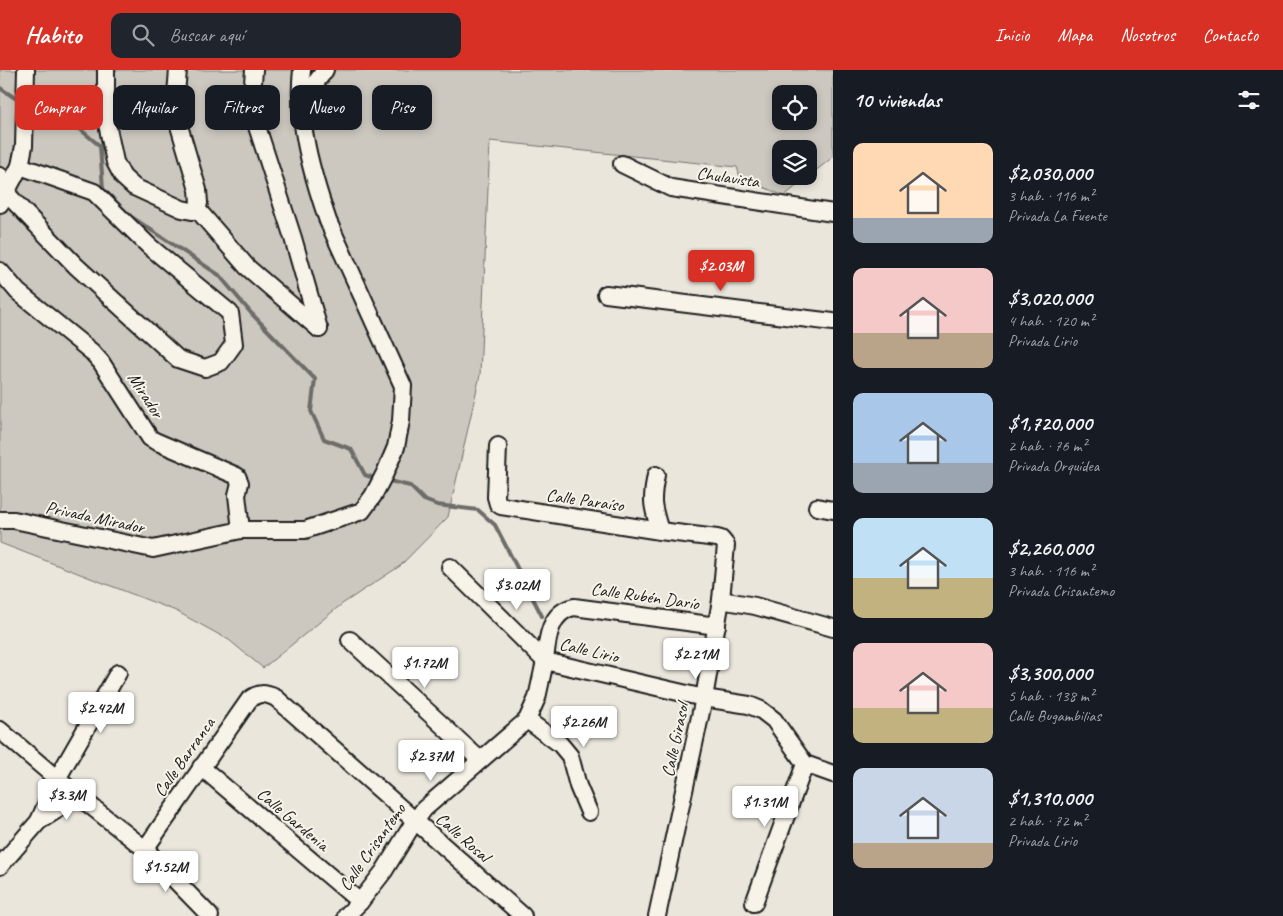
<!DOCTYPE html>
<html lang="es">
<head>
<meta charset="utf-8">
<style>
	:root { --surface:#171b24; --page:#20242c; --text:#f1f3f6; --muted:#9ea1a6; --accent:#d93025 }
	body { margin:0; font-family:Caveat,sans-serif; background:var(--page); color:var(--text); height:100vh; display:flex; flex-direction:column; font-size:19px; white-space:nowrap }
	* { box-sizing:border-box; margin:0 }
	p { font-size:16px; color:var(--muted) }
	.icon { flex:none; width:28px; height:28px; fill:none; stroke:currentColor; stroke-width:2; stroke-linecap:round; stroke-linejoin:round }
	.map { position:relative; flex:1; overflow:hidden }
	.details { display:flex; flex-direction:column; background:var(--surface); width:450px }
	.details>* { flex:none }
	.top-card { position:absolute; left:15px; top:15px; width:475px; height:45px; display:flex; gap:10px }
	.tools { position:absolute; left:772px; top:15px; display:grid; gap:10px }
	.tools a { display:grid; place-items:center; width:45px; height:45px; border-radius:10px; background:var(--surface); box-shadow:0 2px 8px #0003; font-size:25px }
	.price { position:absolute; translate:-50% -42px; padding:0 11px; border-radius:5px; background:#fff; color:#222; font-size:16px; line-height:32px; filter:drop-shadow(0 1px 2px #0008) }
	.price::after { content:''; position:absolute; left:50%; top:30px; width:15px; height:11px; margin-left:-8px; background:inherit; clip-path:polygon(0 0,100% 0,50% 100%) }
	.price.selected { background:var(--accent); color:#fff }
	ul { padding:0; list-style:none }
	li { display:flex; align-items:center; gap:15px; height:125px; padding:0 20px }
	li span { display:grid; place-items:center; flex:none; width:140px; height:100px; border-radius:10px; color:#555 }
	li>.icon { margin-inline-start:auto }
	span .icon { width:60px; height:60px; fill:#fffc; stroke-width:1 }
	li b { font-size:21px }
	h2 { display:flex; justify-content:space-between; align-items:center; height:60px; padding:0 20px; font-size:21px }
	.pill { padding:0 18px; border-radius:10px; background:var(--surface); box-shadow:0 2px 8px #0003; font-size:18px; line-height:45px }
	.pill.selected { background:var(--accent); color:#fff }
	header { display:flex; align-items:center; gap:30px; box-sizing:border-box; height:70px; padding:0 25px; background:var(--accent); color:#fff }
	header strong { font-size:24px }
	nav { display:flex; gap:28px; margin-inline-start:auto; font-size:18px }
	.search { width:350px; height:45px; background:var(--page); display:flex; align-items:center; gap:12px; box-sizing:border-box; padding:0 18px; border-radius:10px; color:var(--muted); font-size:19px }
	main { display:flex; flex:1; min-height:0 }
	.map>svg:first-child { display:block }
</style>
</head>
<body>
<header>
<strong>Habito</strong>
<div class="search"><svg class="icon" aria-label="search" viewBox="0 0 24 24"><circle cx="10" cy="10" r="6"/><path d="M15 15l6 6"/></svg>Buscar aquí</div>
<nav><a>Inicio</a><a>Mapa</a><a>Nosotros</a><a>Contacto</a></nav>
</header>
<main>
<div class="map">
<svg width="833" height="846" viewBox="0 0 833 846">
	<rect width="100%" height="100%" fill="#eae6dc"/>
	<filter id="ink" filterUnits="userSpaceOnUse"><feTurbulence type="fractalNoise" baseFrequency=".02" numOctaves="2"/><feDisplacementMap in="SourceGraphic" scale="10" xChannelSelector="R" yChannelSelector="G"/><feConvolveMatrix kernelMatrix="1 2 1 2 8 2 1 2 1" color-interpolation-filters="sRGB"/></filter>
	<g filter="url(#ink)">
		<path fill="#ccc8c0" stroke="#74726e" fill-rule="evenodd" d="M 0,0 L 833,0 L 833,87 L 784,126 L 740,107 L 737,97 L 490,71 L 480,305 L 448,447 L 400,496 L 342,534 L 263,598 L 229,570 L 176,541 L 0,473 ZM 781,24 L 809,24 L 809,51 L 781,51 ZM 781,79 L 809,79 L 809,106 L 781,106 Z"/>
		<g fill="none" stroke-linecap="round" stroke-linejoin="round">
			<g stroke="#6d6c68" stroke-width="4">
				<polyline points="0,18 15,28"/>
				<polyline points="35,41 41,45 68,49 100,76 103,119 130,146 219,205 251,243 315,309 311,341 324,369 351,379 365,405 371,407"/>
				<polyline points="393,412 410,416 424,430 437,435 478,440 495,455 542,546"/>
			</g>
			<defs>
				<g id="minor">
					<polyline points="106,0 106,49 115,92 123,107 134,117 182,139 192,141 197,139"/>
					<polyline points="178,0 175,37 177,49 198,120 199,133 197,139"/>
					<polyline points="254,0 251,38 293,168 319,259"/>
					<polyline points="301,37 308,23 325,0"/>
					<polyline points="622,94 671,118 833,143"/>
					<polyline points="0,106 6,123 76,196 178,289 205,298 221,292 234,274 230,243 149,176 94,122 20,96"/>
					<polyline points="0,134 20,96 24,76 26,0"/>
					<polyline points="197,139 247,197 319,259"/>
					<polyline points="0,201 18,222 92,282 101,292 150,368 155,371 237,406 240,413 237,425 241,460"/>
					<polyline points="606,224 833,252"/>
					<polyline points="498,376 496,427 498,434 501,436 660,461 717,468 721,469 726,475 721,530 704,628 657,846"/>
					<path d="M 656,405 C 651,431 652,435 660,461"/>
					<polyline points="817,437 833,440"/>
					<path d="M 0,450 L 14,450 L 153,479 L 241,460 L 305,460 L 362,441 L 373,426 L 385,403 L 396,377 L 401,351 L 403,316 L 328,151 C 312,104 296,50 302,0"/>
					<polyline points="721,530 755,536 833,558"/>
					<path d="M 717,556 L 574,537 C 549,542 547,570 545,591 L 704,628 L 749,635 L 761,640 L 774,650 L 805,694 L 833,704"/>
					<polyline points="350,570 480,690"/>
					<polyline points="527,650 560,674 570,686 578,716 589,742"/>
					<polyline points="0,660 57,709 145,779 210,846"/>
					<polyline points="201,697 360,832"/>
					<polyline points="39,751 57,709 118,603"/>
					<path d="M 145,779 L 249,630 C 258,622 265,623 276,628 L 523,846"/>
					<polyline points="0,796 39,751 55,741 74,723"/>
					<polyline points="754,833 805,694"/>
					<polyline points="346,846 360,832 384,801 411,757 424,739 527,650 537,628 545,591 450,497"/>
				</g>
			</defs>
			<use href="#minor" stroke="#1c1c1c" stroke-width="20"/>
			<use href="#minor" stroke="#f7f3e8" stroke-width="16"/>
		</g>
	</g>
	<g text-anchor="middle" stroke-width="4" stroke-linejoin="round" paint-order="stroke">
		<g font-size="18" fill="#1c1c1c" stroke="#f7f3e8">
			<text transform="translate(728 107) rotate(8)" y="6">Chulavista</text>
			<text transform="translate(146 325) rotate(57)" y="6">Mirador</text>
			<text transform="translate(585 430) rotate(8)" y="6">Calle Paraíso</text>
			<text transform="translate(95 447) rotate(12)" y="6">Privada Mirador</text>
			<text transform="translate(645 526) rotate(8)" y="6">Calle Rubén Darío</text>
			<text transform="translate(589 580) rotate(13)" y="6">Calle Lirio</text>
			<text transform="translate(675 670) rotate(-78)" y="6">Calle Girasol</text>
			<text transform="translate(184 687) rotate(-55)" y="6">Calle Barranca</text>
			<text transform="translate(293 749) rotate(40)" y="6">Calle Gardenia</text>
			<text transform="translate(463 767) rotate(41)" y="6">Calle Rosal</text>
			<text transform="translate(372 777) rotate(-55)" y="6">Calle Crisantemo</text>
		</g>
	</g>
</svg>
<div class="tools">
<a><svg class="icon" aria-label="locate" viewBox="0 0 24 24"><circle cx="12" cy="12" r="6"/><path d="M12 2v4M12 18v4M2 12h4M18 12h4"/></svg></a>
<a><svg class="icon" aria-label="layers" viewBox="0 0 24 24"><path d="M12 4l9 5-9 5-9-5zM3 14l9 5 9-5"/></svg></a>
</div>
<b class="price selected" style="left:721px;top:222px">$2.03M</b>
<b class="price" style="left:517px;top:541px">$3.02M</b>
<b class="price" style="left:696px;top:610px">$2.21M</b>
<b class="price" style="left:425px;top:619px">$1.72M</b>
<b class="price" style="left:101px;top:664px">$2.42M</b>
<b class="price" style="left:584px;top:678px">$2.26M</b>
<b class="price" style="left:431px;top:712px">$2.37M</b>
<b class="price" style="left:67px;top:751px">$3.3M</b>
<b class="price" style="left:765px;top:758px">$1.31M</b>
<b class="price" style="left:166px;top:823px">$1.52M</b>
<div class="top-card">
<a class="pill selected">Comprar</a>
<a class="pill">Alquilar</a>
<a class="pill">Filtros</a>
<a class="pill">Nuevo</a>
<a class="pill">Piso</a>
</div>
</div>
<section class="details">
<h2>10 viviendas<svg class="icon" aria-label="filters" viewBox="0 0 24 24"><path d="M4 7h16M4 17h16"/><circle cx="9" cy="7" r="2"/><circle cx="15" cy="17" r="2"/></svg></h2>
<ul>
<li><span style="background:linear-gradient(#ffd9b3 75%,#9aa5b1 0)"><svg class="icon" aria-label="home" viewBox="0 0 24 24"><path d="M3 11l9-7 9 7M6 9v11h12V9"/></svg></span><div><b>$2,030,000</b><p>3 hab. · 116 m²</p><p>Privada La Fuente</p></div></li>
<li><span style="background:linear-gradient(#f6c9c9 65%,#b9a48a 0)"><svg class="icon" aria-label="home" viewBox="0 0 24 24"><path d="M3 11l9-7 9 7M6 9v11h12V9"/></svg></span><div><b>$3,020,000</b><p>4 hab. · 120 m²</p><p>Privada Lirio</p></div></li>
<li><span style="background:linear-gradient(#a9c7e8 70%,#9aa5b1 0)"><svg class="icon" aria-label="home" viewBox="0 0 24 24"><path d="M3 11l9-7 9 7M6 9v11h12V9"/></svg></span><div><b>$1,720,000</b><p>2 hab. · 76 m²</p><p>Privada Orquídea</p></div></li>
<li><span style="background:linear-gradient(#bfe0f5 60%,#c2b280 0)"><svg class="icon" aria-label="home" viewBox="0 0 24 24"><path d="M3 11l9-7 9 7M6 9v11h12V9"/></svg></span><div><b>$2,260,000</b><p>3 hab. · 116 m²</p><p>Privada Crisantemo</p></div></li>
<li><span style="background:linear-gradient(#f6c9c9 65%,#c2b280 0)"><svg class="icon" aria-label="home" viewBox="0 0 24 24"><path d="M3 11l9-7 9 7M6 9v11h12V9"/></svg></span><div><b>$3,300,000</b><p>5 hab. · 138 m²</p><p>Calle Bugambilias</p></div></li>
<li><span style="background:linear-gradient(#c9d6e8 75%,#b9a48a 0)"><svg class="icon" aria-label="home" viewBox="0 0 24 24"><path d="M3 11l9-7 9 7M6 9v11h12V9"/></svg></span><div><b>$1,310,000</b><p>2 hab. · 72 m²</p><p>Privada Lirio</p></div></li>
</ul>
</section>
</main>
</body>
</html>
